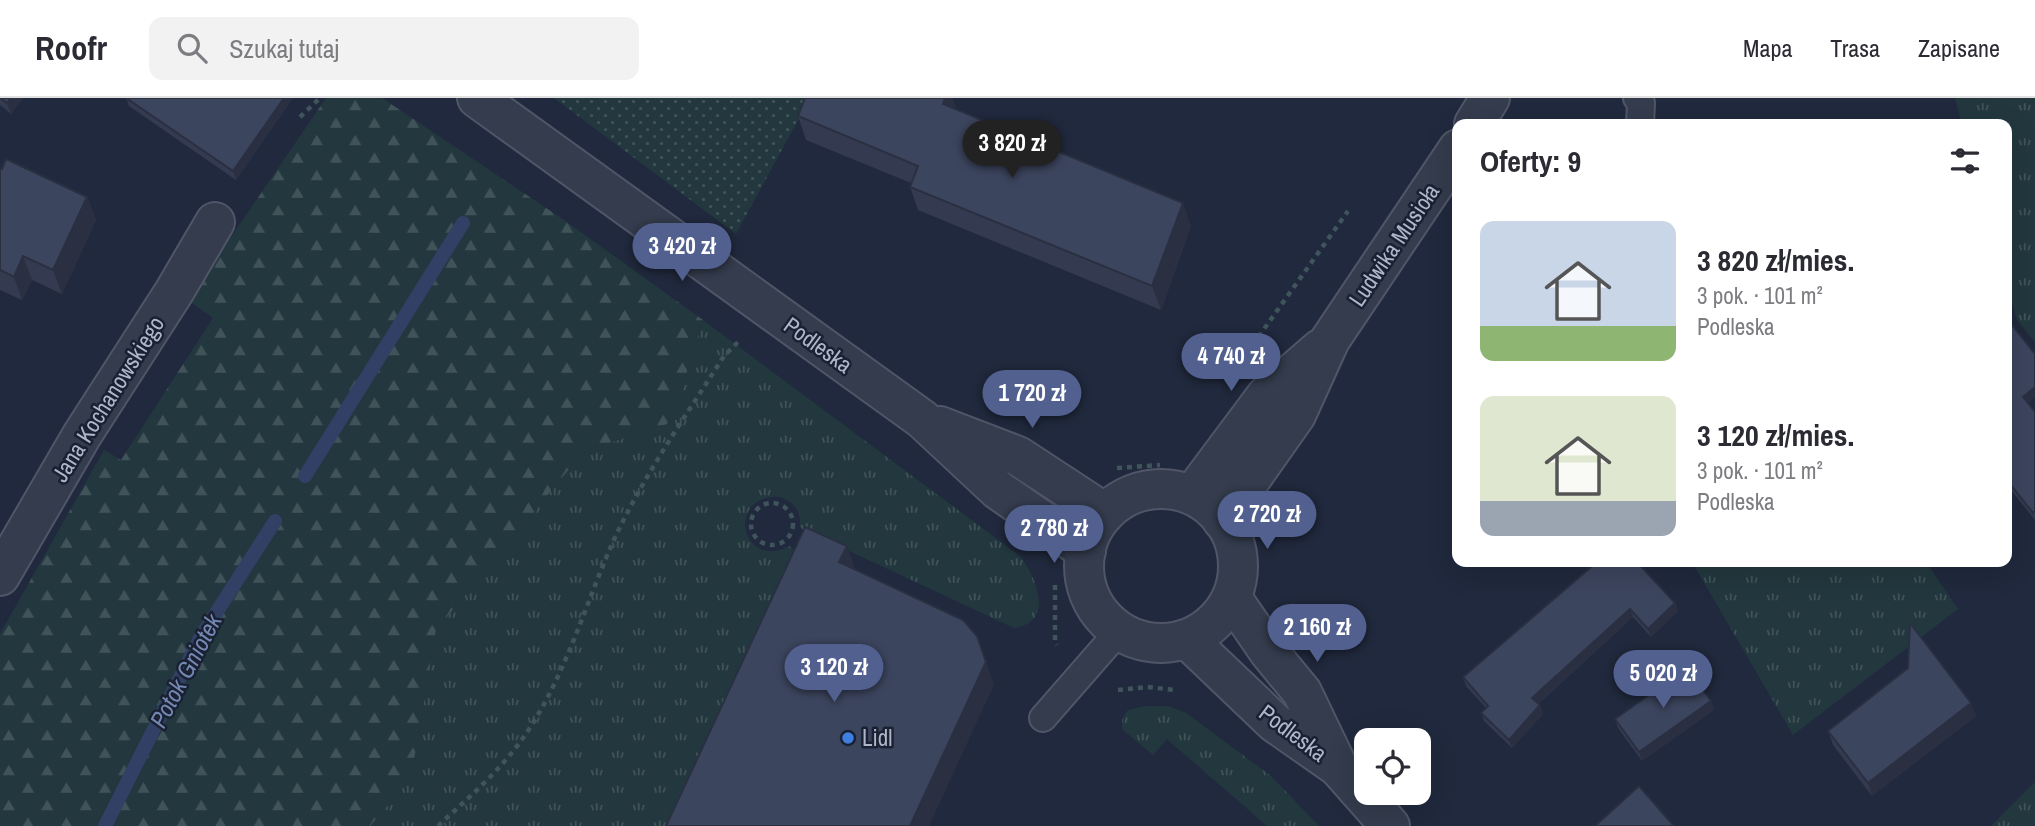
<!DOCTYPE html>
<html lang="pl">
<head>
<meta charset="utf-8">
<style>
	:root { --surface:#fff; --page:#f2f2f3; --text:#2b2b33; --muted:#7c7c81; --line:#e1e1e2; --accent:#51608f }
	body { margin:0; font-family:"Archivo Narrow",sans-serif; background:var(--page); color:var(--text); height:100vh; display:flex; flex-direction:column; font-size:26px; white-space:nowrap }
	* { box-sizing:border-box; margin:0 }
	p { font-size:23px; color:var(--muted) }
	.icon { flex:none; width:38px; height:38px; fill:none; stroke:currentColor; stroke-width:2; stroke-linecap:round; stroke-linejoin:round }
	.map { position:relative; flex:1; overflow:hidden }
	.drawer { position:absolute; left:1452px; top:21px; width:560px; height:448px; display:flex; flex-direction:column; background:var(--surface); border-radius:14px; box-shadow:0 7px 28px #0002 }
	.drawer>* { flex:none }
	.buttons { position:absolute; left:1354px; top:630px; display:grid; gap:14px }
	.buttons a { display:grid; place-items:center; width:77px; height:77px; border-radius:14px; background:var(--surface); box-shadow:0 7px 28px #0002; font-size:35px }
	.price { position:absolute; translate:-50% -60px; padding:0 16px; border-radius:24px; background:var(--accent); color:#fff; font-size:23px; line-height:46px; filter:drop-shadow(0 2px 4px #0008) }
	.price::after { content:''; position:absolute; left:50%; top:42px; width:21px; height:16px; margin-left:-10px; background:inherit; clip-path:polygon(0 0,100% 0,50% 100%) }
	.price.on { background:#222; color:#fff }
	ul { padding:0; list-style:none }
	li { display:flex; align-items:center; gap:21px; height:175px; padding:0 28px }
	li span { display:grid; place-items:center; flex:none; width:196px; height:140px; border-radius:14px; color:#555 }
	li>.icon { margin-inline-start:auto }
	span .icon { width:84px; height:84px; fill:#fffc; stroke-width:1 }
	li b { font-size:30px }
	h2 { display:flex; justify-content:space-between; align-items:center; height:84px; padding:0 28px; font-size:30px }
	header { display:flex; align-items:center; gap:42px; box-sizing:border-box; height:98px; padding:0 35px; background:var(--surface); border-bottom:2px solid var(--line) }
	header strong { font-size:33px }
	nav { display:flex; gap:38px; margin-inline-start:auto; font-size:24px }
	.search { width:490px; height:63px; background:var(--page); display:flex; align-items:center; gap:18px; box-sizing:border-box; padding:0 24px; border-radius:14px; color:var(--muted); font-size:26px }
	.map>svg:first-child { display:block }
</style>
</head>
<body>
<header>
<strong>Roofr</strong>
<div class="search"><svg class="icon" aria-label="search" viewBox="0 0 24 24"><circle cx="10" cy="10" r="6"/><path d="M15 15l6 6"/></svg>Szukaj tutaj</div>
<nav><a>Mapa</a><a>Trasa</a><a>Zapisane</a></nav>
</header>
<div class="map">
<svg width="2035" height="728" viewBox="0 0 2035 728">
	<defs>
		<pattern id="grass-tufts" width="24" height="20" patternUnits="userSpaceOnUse" patternTransform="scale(1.75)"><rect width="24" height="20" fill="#22383e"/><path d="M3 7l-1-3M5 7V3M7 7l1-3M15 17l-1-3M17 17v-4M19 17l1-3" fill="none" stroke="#405359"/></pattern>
		<pattern id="forest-firs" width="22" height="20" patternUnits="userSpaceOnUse" patternTransform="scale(1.75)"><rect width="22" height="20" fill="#22383e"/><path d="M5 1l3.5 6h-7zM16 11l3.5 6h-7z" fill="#405359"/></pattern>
		<pattern id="park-dots" width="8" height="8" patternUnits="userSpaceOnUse" patternTransform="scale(1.75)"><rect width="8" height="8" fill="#22383e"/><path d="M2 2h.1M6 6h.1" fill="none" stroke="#405359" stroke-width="1.8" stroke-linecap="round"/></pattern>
	</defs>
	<rect width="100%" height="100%" fill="#20293d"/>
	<g fill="url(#grass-tufts)">
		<polygon points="1955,0 2035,0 2035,244 2017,222 2007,188 2007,26 1962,26"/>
		<path d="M 703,222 L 1021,459 C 1036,480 1055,524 1014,530 L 800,430 C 801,418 798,408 787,402 C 780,398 773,398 766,400 C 727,411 747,471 790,448 L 796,455 L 669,728 L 370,728 L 411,680 L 436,532 L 584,353 L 667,326 L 681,293 Z"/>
		<polygon points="1692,464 1926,464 1958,511 1793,637"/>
		<polygon points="1146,608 1168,608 1186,615 1271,678 1319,728 1267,728 1167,641 1153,657 1122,631 1122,621 1128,612"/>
		<polygon points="2035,684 2035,728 1991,728"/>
	</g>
	<polygon fill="url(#forest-firs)" points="326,0 382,0 564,122 703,222 681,293 667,326 584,353 436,532 411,680 370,728 0,728 0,536 104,352 121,362 213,220 188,202"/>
	<polygon fill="url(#park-dots)" points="554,0 810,0 736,136"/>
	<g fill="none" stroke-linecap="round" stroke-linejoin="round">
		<g stroke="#314064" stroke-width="14">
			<polyline points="305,378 463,125"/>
			<polyline points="105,728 200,540 275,423"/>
		</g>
		<defs>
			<g id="service">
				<polyline points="1637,0 1641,5 1640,26"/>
				<polyline points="1043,620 1119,533"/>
			</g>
			<g id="minor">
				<polyline points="1474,26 1490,0"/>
				<polyline points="1192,397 1266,298 1320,251"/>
				<polyline points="1222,422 1296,317 1330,242 1458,51"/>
				<polyline points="0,478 82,337 174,194 215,124"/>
			</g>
			<g id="tertiary">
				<polyline points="477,0 922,321 998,392 1086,453"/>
				<polyline points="940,328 1018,358 1105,415"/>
				<circle cx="1161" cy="468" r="77"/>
				<polyline points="1232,500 1269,554 1302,594 1337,667"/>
				<polyline points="1187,541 1275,625 1338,669 1390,728"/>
			</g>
		</defs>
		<use href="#service" stroke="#505668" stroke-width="30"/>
		<use href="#minor" stroke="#505668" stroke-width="42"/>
		<use href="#tertiary" stroke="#505668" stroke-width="42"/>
		<g stroke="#40555b" stroke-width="4.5" stroke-dasharray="5 5" stroke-linecap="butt">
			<polyline points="300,19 320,0"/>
			<polyline points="1247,255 1348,113"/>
			<polyline points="1117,370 1160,367"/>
			<circle cx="772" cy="426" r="21"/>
			<polyline points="1055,487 1055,544 1057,547"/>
			<polyline points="1118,592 1147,589 1176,592"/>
			<path d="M 438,728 C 468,700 499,674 523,640 C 564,582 584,510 612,446 C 642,380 685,319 724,258 L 739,243"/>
		</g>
		<use href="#service" stroke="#343c4d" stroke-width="26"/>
		<use href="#minor" stroke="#343c4d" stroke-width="38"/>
		<use href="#tertiary" stroke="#343c4d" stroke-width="38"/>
	</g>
	<g fill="#343b51">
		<polygon points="0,0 23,0 11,16 0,7"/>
		<polygon points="126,0 293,0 236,82 129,8"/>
		<polygon points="805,0 952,0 956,11 1191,128 1161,212 918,112 910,89 911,85 806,42 798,18"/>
		<polygon points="0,70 87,99 96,122 62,196 32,182 22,202 0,192"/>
		<polygon points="2007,221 2028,305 2035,314 2035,422 2007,387"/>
		<polygon points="1597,464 1675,505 1678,513 1651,539 1633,519 1538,606 1543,616 1512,650 1484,623 1481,615 1486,610 1466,588 1463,579"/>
		<polygon points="1908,570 1976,618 1872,698 1833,647 1828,633"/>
		<polygon points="1711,603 1714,612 1642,663 1618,630 1615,621"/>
	</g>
	<g fill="#2a3042">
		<polygon points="11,0 23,0 11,16 7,5"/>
		<polygon points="284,0 293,0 236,82 233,73"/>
		<polygon points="945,0 952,0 957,15 943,6"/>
		<polygon points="87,99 96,122 62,196 53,172"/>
		<polygon points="1183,105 1191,128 1161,212 1152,188"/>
		<polygon points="23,158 32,182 22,202 14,179"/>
		<polygon points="2035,289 2035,300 2026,307 2023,299"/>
		<polygon points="847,448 855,471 847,487 839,464"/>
		<polygon points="1675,505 1678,513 1651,539 1648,531"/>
		<polygon points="1630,511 1633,519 1535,608 1532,600"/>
		<polygon points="977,538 994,587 929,728 910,728"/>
		<polygon points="1711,603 1714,612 1642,663 1639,654"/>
		<polygon points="1971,605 1976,618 1872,698 1868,685"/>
		<polygon points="1540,607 1543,616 1512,650 1509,642"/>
	</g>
	<g fill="#3c455e" stroke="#2a3042" stroke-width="2">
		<polygon points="1,0 11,0 7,5"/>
		<polygon points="126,0 284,0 233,73"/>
		<polygon points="805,0 945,0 943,6 1183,105 1152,188 910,89 918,68 798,18"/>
		<polygon points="6,61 87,99 53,172 23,158 14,179 0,172 0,70 2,71"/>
		<polygon points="2007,221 2035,256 2035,289 2023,299 2035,314 2035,413 2033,415 2007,382"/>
		<polygon points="805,429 847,448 839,464 963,522 977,538 986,564 910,728 666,728"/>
		<polygon points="1597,464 1637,464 1675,505 1648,531 1630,511 1532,600 1540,607 1509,642 1481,615 1488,608 1463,579"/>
		<polygon points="1910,525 1971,605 1868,685 1828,633 1908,570"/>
		<polygon points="1687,570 1711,603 1639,654 1615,621"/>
		<polygon points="1639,688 1674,728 1595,728"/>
	</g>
	<circle fill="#3f7fe0" stroke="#1a2132" stroke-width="2.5" cx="848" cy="640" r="7"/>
	<g text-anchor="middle" stroke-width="5" stroke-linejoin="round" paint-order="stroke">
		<g font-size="23" fill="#b0b6c9" stroke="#1a2132">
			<text transform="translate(1394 147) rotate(-56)" y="8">Ludwika Musioła</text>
			<text transform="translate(818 247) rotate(36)" y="8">Podleska</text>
			<text transform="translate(108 301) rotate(-58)" y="8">Jana Kochanowskiego</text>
			<text transform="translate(1293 635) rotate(37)" y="8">Podleska</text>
		</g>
		<g font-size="23" fill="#b0b6c9" stroke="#1a2132" text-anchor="start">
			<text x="862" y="648">Lidl</text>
		</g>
		<g font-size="24" font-style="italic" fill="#7488b3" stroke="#1a2132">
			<text transform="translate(186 573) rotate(-62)" y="8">Potok Gniotek</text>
		</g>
	</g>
</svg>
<div class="buttons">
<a><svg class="icon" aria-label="locate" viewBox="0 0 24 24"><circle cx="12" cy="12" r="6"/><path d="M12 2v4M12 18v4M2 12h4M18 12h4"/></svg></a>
</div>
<b class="price on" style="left:1012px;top:82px">3 820 zł</b>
<b class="price" style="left:682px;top:185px">3 420 zł</b>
<b class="price" style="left:1231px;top:295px">4 740 zł</b>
<b class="price" style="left:1032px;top:332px">1 720 zł</b>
<b class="price" style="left:1267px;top:453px">2 720 zł</b>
<b class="price" style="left:1054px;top:467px">2 780 zł</b>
<b class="price" style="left:1317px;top:566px">2 160 zł</b>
<b class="price" style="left:834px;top:606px">3 120 zł</b>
<b class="price" style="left:1663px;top:612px">5 020 zł</b>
<section class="drawer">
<h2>Oferty: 9<svg class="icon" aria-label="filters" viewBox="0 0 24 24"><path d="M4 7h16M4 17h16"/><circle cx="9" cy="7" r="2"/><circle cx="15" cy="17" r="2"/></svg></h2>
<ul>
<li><span style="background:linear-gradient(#c9d6e8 75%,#8fb573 0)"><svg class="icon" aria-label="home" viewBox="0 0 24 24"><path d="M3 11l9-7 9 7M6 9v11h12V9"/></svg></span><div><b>3 820 zł/mies.</b><p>3 pok. · 101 m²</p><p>Podleska</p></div></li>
<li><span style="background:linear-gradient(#dfe7d0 75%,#9aa5b1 0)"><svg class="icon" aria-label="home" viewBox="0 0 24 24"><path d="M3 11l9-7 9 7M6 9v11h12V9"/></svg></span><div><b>3 120 zł/mies.</b><p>3 pok. · 101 m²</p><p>Podleska</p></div></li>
</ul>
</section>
</div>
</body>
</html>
